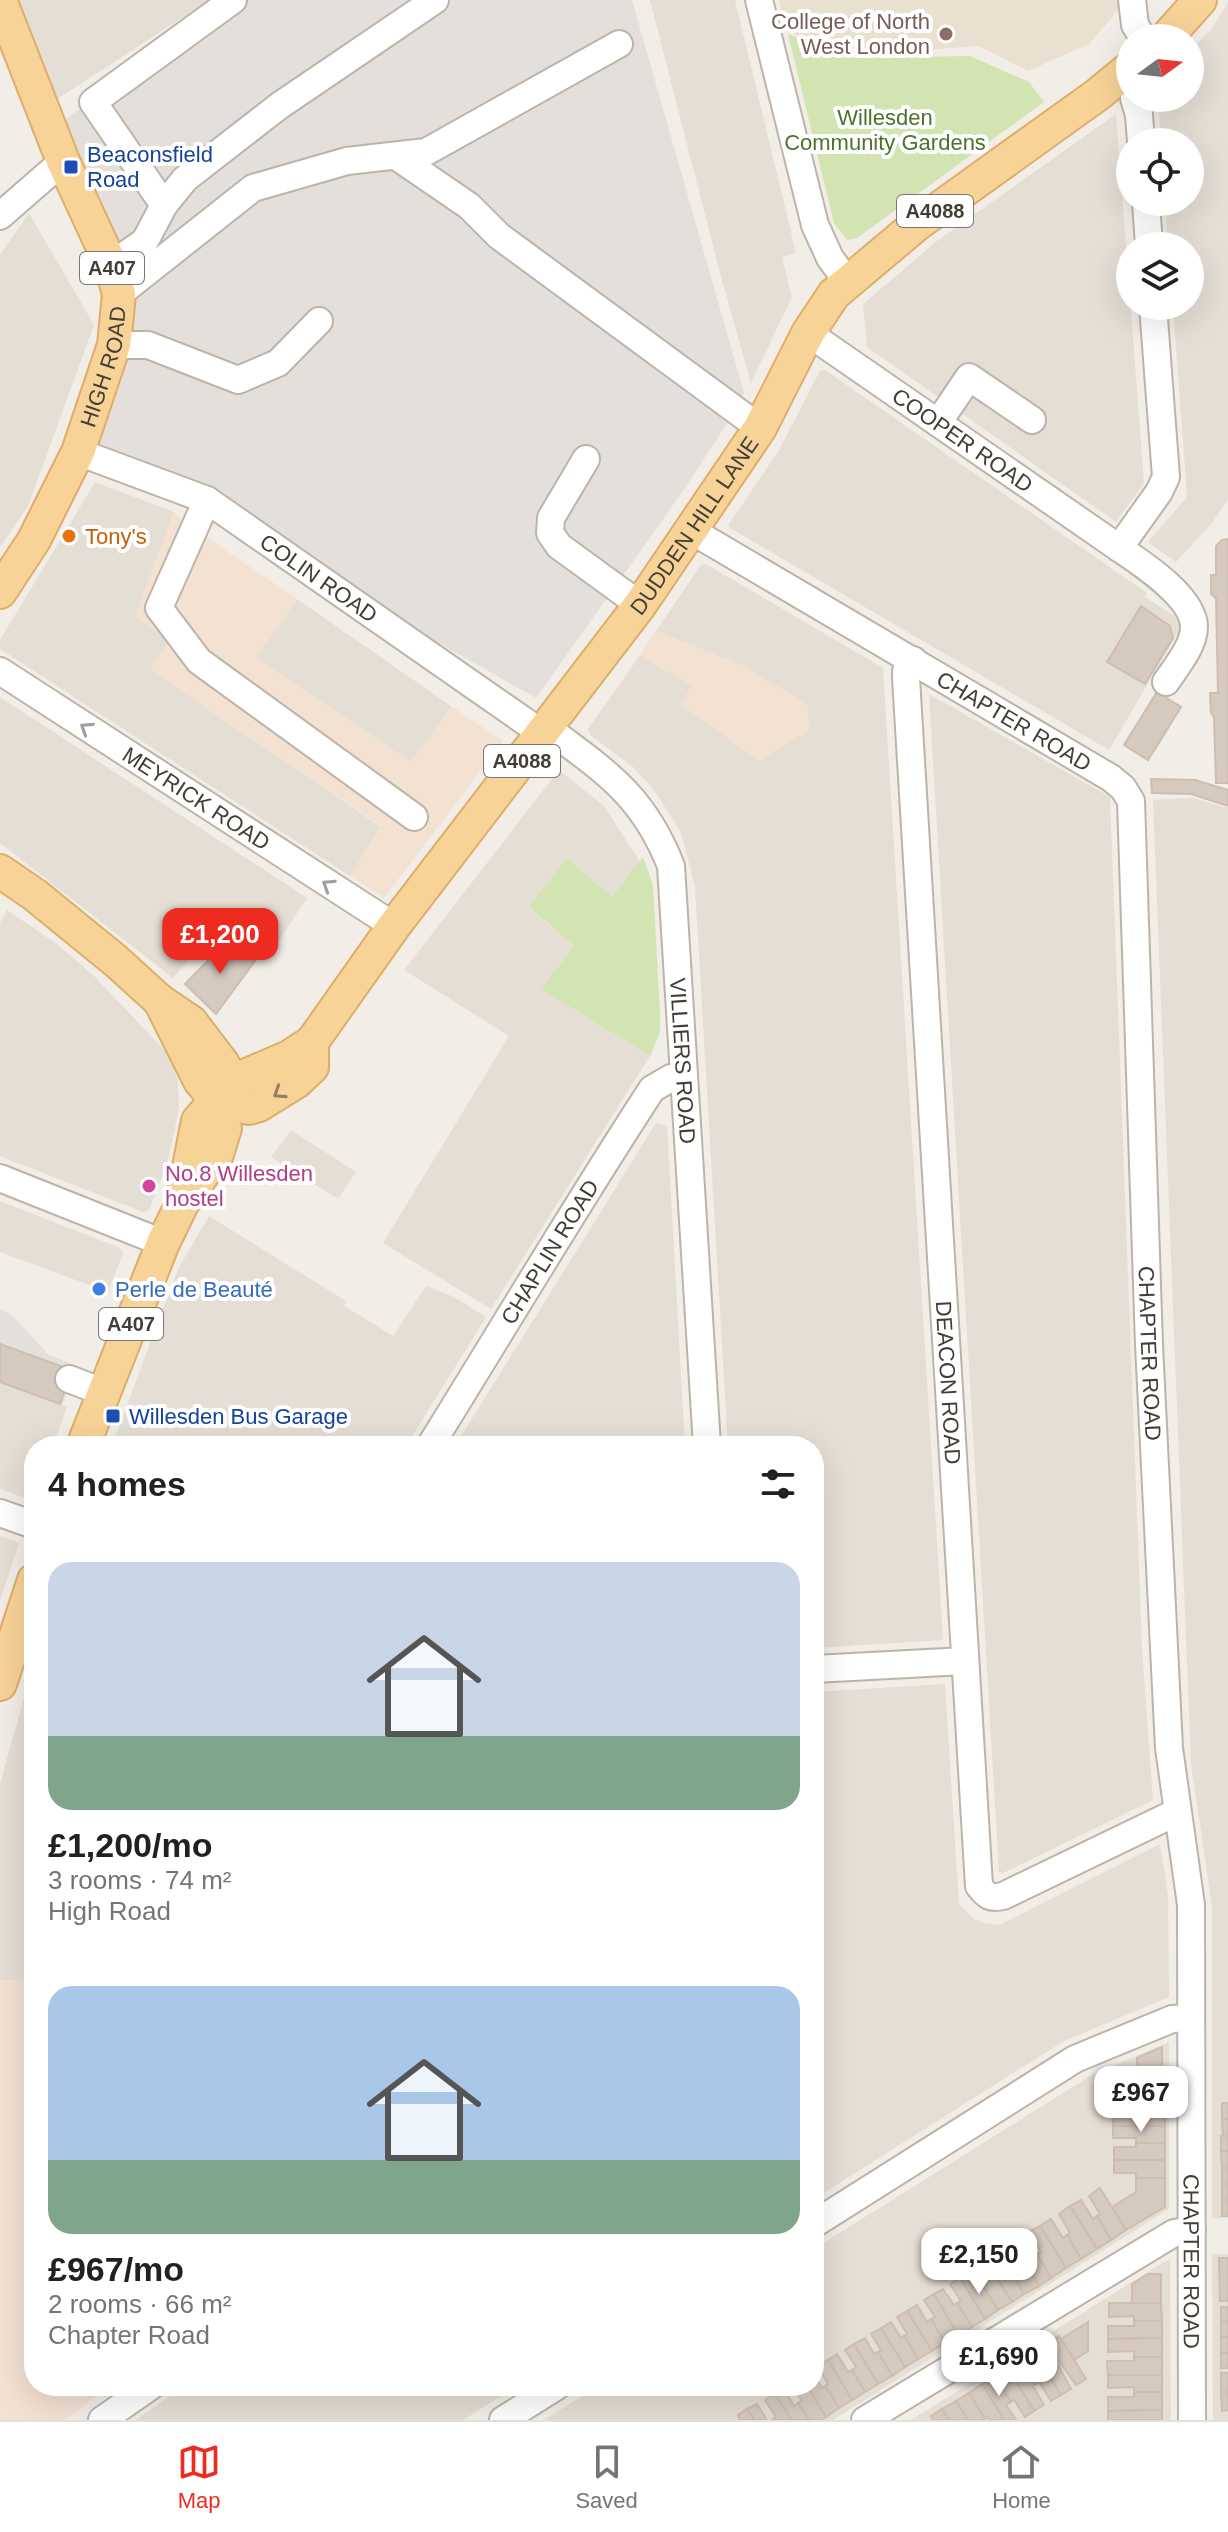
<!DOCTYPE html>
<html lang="en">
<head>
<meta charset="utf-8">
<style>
	:root { --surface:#fff; --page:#f6f6f6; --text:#202124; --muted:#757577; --line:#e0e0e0; --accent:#ed2b21 }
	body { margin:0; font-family:Arial,sans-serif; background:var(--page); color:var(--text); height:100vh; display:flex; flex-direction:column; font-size:30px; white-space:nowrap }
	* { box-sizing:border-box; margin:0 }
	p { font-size:26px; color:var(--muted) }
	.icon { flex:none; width:44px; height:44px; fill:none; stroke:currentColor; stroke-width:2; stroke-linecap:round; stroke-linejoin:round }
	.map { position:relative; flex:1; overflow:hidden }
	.side { position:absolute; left:24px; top:1436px; width:800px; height:960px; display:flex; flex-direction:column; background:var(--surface); border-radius:32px; box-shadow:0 8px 32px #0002 }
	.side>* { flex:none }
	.needle { width:52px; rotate:75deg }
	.controls { position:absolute; left:1116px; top:24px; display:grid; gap:16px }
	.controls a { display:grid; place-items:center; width:88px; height:88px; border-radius:50%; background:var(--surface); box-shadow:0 8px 32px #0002; font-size:40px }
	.price { position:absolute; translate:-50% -68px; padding:0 18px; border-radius:16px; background:#fff; color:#222; font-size:26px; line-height:52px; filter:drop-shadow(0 2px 4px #0008) }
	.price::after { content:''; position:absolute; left:50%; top:48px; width:24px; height:18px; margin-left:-12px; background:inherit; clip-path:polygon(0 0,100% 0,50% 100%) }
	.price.selected { background:var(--accent); color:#fff }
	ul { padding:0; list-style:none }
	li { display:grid; align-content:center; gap:16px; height:424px; padding:0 24px }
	li span { display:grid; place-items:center; height:248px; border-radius:24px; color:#555 }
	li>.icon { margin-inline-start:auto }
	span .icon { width:144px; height:144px; fill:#fffc; stroke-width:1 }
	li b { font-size:34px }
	h2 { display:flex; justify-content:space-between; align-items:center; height:96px; padding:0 24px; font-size:34px }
	.dock { display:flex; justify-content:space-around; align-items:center; height:112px; border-top:2px solid var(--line); background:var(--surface); font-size:22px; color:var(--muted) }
	.dock a { display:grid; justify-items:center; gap:4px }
	.dock .selected { color:var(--accent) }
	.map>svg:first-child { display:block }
</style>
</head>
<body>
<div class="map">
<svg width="1228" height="2420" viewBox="0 0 1228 2420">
	<rect width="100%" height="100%" fill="#f2ede6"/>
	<g fill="#e5ded4">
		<polygon points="18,0 209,0 53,102"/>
		<polygon points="650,0 735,0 796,253 782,257 792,297 751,383 720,273"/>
		<polygon points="1228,2 1228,499 1212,523 1176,562 1148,542 1187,497 1173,306 1190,306 1190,246 1168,246 1165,202 1190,202 1190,142 1161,142 1158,98 1190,98 1190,51 1212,28"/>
		<polygon points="1116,114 1144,483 1116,522 867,347 863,304 937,241"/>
		<polygon points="29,213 94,325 28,506 0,547 0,255"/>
		<polygon points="825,370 1147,593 1145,597 1184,622 1109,750 730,528 729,524 779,450 820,371"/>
		<polygon points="95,482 174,512 135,617 171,640 151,670 381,827 350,876 0,649 0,640"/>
		<polygon points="706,564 883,668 943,1640 814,1648 814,1446 728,1446 695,887 681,832 654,790 633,767 590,735 588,729 640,655 692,686 681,704 743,666 656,631 701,565"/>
		<polygon points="297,599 451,706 411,763 256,658"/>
		<polygon points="929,694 1110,797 1142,1648 1153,1800 1003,1873 999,1872"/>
		<polygon points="0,697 307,898 274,948 241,927 232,938 217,928 173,978 0,843"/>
		<polygon points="559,770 604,806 640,862 612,897 529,908 574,946 541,989 650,1056 491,1309 383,1243 509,1036 404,970"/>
		<polygon points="1192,798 1228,808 1228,2218 1212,2218 1212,1906 1191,1764 1153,800"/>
		<polygon points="7,910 57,944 94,976 171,1057 178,1081 179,1109 167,1164 149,1210 143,1212 0,1156 0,923"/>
		<polygon points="656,1123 667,1125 685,1446 455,1446"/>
		<polygon points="291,1130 356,1172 338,1199 271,1157"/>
		<polygon points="0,1201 120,1248 123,1253 108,1292 0,1252"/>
		<polygon points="209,1216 346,1301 344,1306 393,1336 426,1286 454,1297 486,1317 406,1446 126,1446 118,1443 115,1437 178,1269"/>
		<polygon points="0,1382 67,1407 53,1446 34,1446 33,1501 0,1489"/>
		<polygon points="0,1536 19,1543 0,1601"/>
		<polygon points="34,1662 34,1981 0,1980 0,1784"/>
		<polygon points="945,1684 959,1904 973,1918 983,1923 999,1925 1160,1844 1168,1895 1169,1997 1064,2041 814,2199 814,1692"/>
		<polygon points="1169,2042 1169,2209 833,2420 544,2420 598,2386 814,2386 814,2249 1090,2076"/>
		<polygon points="1212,2254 1228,2254 1228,2420 1213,2420"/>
		<polygon points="1170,2260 1171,2420 911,2420 1164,2262"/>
		<polygon points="184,2386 517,2386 463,2420 136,2420"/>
	</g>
	<g fill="#f3e1d2">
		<polygon points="174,512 183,521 297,599 257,658 411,762 451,706 503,741 384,898 350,876 381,826 151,670 170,640 135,617"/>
		<polygon points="656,631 743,666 807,703 810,730 759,761 680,704 692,686 640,655"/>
		<polygon points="0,1980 34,1981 34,2386 103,2386 103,2392 64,2420 0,2420"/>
	</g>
	<g fill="#e4dfdb">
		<polygon points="237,0 632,0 744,393 728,422 683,491 536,698 95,449 126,349 58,124"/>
		<polygon points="0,1309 13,1316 49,1355 77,1366 62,1405 0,1382"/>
	</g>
	<polygon fill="#eae0d0" points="779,0 1127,0 1089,44 1028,71 979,46 908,51 851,47 801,37 786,30"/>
	<g fill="#d2e4b1">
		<polygon points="788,34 856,58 970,56 1029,82 1044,102 857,238 847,240 834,223"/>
		<polygon points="643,857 653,885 660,1014 660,1032 650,1056 541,989 574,946 529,907 567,859 612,897"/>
	</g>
	<g fill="#d6cabf" stroke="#cdbeb0" stroke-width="2">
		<polygon points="1228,539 1228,783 1216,783 1214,717 1211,713 1210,693 1218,693 1216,598 1211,594 1211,575 1216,575 1216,546 1222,540"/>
		<polygon points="1141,606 1170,626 1173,638 1145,684 1107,662"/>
		<polygon points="1157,692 1181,707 1148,760 1124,745"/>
		<polygon points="1151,779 1195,780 1228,790 1228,806 1191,794 1152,793"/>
		<polygon points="228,940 255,961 216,1014 185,984"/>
		<polygon points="0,1344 72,1370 60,1404 0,1382"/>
		<polygon points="1162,2047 1162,2109 1137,2109 1137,2058"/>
		<polygon points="1113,2068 1132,2068 1132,2096 1105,2096 1105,2073"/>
		<rect x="1222" y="2103" width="6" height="16"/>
		<polygon points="1135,2109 1165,2109 1165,2126 1113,2126 1113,2112 1135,2112"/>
		<polygon points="1222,2119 1228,2119 1228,2136 1223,2136"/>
		<polygon points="1113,2126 1165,2126 1165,2143 1136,2143 1136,2138 1113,2138"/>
		<rect x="1221" y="2136" width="7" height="15"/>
		<polygon points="1136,2143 1165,2143 1165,2160 1114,2160 1114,2147 1136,2147"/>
		<polygon points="1221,2151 1228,2151 1228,2168 1222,2168"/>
		<polygon points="1114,2160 1165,2160 1165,2178 1136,2178 1136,2173 1114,2173"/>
		<rect x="1222" y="2168" width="6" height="16"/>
		<polygon points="1136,2178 1165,2178 1165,2207 1126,2230 1112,2207 1136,2192"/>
		<rect x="1222" y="2184" width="6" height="16"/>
		<polygon points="1100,2188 1126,2230 1111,2240 1097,2216 1100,2214 1089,2196"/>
		<polygon points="1081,2200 1093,2219 1097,2216 1111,2240 1097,2249 1070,2206"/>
		<rect x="1222" y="2200" width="6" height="16"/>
		<polygon points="1070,2206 1097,2249 1081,2259 1067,2235 1070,2233 1059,2214"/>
		<polygon points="1051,2219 1063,2238 1067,2235 1081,2259 1066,2268 1040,2226"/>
		<polygon points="1040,2226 1066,2268 1051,2278 1037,2254 1041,2252 1029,2232"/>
		<polygon points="1022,2239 1033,2256 1037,2254 1051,2278 1039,2286 1013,2244"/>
		<polygon points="1013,2244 1039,2286 1024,2294 1010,2271 1014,2269 1002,2251"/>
		<polygon points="995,2256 1006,2274 1010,2271 1024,2294 1012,2302 986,2261"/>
		<polygon points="1219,2258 1228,2258 1228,2301 1220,2301"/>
		<polygon points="986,2261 1012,2302 998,2310 984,2287 987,2285 977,2267"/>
		<polygon points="970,2272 980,2289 984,2287 998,2310 985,2319 960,2278"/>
		<polygon points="1148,2274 1161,2274 1161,2303 1132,2303 1132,2284"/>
		<polygon points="960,2278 985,2319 972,2327 957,2303 961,2301 950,2284"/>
		<polygon points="943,2289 954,2305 957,2303 972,2327 958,2335 934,2294"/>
		<polygon points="934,2294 958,2335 945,2343 931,2319 935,2317 924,2300"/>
		<polygon points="1109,2303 1161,2303 1162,2321 1134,2321 1134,2316 1109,2317"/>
		<polygon points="917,2305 927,2322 931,2319 945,2343 932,2351 907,2311"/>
		<rect x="1221" y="2307" width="7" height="15"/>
		<polygon points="907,2311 932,2351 918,2359 904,2336 907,2334 897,2317"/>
		<polygon points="1134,2321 1162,2321 1162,2338 1108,2339 1108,2326 1134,2326"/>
		<polygon points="891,2322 901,2338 904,2336 918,2359 905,2367 881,2328"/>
		<polygon points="1088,2322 1088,2351 1074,2360 1061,2339"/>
		<rect x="1221" y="2322" width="7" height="15"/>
		<polygon points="881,2328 905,2367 892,2376 878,2352 881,2350 871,2334"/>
		<polygon points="1059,2336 1086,2379 1076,2385 1047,2344"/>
		<rect x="1221" y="2337" width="7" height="16"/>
		<polygon points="865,2338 874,2354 878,2352 892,2376 878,2384 854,2344"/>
		<polygon points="1162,2338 1162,2357 1134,2357 1134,2351 1108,2352 1108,2339"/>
		<polygon points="854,2344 878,2384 865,2392 852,2370 856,2367 845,2350"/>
		<polygon points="1047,2344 1071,2389 1061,2395 1033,2352"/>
		<polygon points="1033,2352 1061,2395 1051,2401 1039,2382 1036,2384 1021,2360"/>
		<rect x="1221" y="2353" width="7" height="15"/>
		<polygon points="837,2354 848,2372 852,2370 865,2392 852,2400 828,2360"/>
		<polygon points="1134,2357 1162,2357 1162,2375 1108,2375 1107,2361 1134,2361"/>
		<polygon points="828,2360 852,2400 839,2408 825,2386 828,2384 818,2366"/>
		<polygon points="1021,2360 1036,2384 1033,2386 1044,2405 1034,2411 1008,2368"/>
		<polygon points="1008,2368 1034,2411 1025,2417 1014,2400 1011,2402 995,2376"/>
		<rect x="1221" y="2373" width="7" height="19"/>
		<polygon points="814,2375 822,2388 825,2386 839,2408 826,2417 807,2386 814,2386"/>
		<polygon points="1108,2375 1162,2375 1162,2392 1134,2392 1134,2387 1108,2388"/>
		<polygon points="995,2376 1011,2402 1006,2405 1016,2420 1004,2420 982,2384"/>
		<polygon points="982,2384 1004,2420 990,2420 988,2417 985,2419 969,2393"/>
		<polygon points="793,2386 807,2386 826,2417 821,2420 809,2420 798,2403 802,2401"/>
		<polygon points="784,2388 794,2406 798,2403 809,2420 791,2420 775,2394"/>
		<polygon points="1134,2392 1162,2392 1162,2410 1108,2411 1108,2397 1134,2397"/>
		<polygon points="1221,2392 1228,2392 1228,2410 1222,2411"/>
		<polygon points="969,2393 985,2419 984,2420 968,2420 956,2401"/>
		<polygon points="775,2394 791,2420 772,2420 776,2417 765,2400"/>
		<polygon points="956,2401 968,2420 949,2420 942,2409"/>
		<polygon points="757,2404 767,2420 754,2420 747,2409"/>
		<polygon points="747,2409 754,2420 740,2420 738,2415"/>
		<polygon points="942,2409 949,2420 933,2420 931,2416"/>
		<polygon points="1162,2410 1162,2420 1108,2420 1108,2411"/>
	</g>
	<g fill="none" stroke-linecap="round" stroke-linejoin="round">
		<defs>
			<g id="minor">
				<polyline points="759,0 815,225 830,258 847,281"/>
				<polyline points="1132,0 1135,25 1143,38"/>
				<polyline points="1134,98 1139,115 1141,142"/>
				<polyline points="396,156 469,206 499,236 760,428"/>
				<polyline points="1146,202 1149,246"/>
				<polyline points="164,205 93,102 233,0"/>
				<polyline points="0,216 63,161"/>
				<polyline points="111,265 145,241 164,205 185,179 279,106 435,0"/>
				<polyline points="119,294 253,188 347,161 426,152 619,44"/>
				<path id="s1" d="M 808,333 L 1119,548 L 1159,492 L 1166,477 L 1153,306"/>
				<polyline points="114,345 148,345 238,380 278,363 319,321"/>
				<polyline points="938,423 969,377 1032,420"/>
				<path id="s2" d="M 78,452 L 207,500 L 543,734"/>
				<polyline points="586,459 551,518 550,533 559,546 640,605"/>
				<polyline points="207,500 159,608 199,661 414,817"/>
				<path id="s3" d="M 692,531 L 1111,778 L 1123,788 L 1131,801 L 1149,1345 L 1169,1748 L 1191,1905 L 1192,2420"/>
				<path d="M 1119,548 C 1141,563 1194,597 1194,627 C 1194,646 1176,667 1166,682"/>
				<path id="s4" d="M 913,660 L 906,671 L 906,678 L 979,1886 C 987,1896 990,1899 1003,1896 L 1177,1812"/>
				<path id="s5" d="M 0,671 L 394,926"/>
				<path id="s6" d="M 547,728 C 606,772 643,795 671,866 L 707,1446"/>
				<polyline points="0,1178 163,1243"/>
				<polyline points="69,1379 103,1392"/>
				<path id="s7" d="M 430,1446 C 504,1327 575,1207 652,1089 L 671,1078 L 684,1077"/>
				<polyline points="0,1513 34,1525"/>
				<polyline points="814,1669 965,1661"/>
				<polyline points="814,2224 1075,2059 1172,2019 1191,2018"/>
				<polyline points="102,2420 151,2386"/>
				<polyline points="503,2420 557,2386"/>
				<polyline points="865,2420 1174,2233 1192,2230"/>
			</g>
			<g id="major">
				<polyline points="1166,38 1200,0"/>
				<path id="s8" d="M 0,592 L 34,540 L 78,452 L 114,345 L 119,294 L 111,265 L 63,161 L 0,0"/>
				<polyline points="0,871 35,895 116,961 160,1001 191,1022 223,1064 226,1070 216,1100 198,1121 183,1198"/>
				<path id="s9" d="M 216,1100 L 240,1078 L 289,1057 L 312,1042 L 394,926 L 640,605 L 760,428 L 808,333 L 834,294 L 916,225 L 1097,95 L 1130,68"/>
				<polyline points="216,1100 249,1108 259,1105 296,1082 312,1067 312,1042"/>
				<polyline points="83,1446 163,1243 182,1204 217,1154 225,1128 216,1100 200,1081 160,1001"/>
				<polyline points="0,1684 34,1580"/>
			</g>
		</defs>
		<use href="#minor" stroke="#bdb4a9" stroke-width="30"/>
		<use href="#major" stroke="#dcae69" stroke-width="36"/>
		<use href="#minor" stroke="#fff" stroke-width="26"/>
		<use href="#major" stroke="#f8d398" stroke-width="32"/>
	</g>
	<defs><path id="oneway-chevron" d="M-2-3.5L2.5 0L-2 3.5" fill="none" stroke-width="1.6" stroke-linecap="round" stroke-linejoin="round" transform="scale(2)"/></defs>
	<g stroke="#a29e9a">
		<use href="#oneway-chevron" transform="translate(86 728) rotate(-147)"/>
		<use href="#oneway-chevron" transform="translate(328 885) rotate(-147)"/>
	</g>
	<use stroke="#958062" href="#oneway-chevron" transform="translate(279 1093) rotate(147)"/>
	<circle fill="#8d6e63" stroke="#fff" stroke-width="3" cx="946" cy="34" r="8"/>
	<g fill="#1a4fb4" stroke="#fff" stroke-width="3">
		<rect x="63" y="159" width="16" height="16" rx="4"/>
		<rect x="105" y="1408" width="16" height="16" rx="4"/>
	</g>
	<circle fill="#e8710a" stroke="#fff" stroke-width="3" cx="69" cy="536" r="8"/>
	<circle fill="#d1479c" stroke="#fff" stroke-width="3" cx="149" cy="1186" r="8"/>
	<circle fill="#3f7fe0" stroke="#fff" stroke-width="3" cx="99" cy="1289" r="8"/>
	<g text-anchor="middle" stroke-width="8" stroke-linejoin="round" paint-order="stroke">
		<g fill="#fff" stroke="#7c7772" stroke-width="2">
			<rect x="897" y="195" width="76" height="32" rx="6"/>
			<rect x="80" y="252" width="64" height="32" rx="6"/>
			<rect x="484" y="745" width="76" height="32" rx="6"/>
			<rect x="99" y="1308" width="64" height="32" rx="6"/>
		</g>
		<g font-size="20" font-weight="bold" fill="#443d36">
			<text x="935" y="218">A4088</text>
			<text x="112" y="275">A407</text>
			<text x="522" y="768">A4088</text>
			<text x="131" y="1331">A407</text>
		</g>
		<g font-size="22" fill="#785e54" stroke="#fff" text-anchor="end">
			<text x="930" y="29">College of North<tspan x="930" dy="25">West London</tspan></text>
		</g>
		<g font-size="22" fill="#4e722c" stroke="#fff">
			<text x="885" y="125">Willesden<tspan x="885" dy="25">Community Gardens</tspan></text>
		</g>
		<g font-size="22" fill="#164399" stroke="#fff" text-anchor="start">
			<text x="87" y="162">Beaconsfield<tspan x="87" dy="25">Road</tspan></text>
			<text x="129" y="1424">Willesden Bus Garage</text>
		</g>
		<g font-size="22" fill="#443d36" stroke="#fff">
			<text dy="8" stroke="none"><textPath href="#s8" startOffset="250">HIGH ROAD</textPath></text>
			<text dy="8" stroke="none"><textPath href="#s1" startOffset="188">COOPER ROAD</textPath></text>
			<text dy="8" stroke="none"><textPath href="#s9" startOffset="756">DUDDEN HILL LANE</textPath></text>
			<text dy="8" stroke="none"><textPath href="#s2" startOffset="274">COLIN ROAD</textPath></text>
			<text dy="8" stroke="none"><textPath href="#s3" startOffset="374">CHAPTER ROAD</textPath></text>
			<text dy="8" stroke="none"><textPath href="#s5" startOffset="234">MEYRICK ROAD</textPath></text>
			<text dy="8" stroke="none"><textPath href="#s6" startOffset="384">VILLIERS ROAD</textPath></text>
			<text dy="8" stroke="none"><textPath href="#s7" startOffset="228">CHAPLIN ROAD</textPath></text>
			<text dy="8" stroke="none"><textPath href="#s3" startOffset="1070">CHAPTER ROAD</textPath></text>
			<text dy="8" stroke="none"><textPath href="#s4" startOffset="726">DEACON ROAD</textPath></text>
			<text dy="8" stroke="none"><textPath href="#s3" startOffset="1980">CHAPTER ROAD</textPath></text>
		</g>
		<g font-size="22" fill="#c56008" stroke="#fff" text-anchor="start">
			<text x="85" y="544">Tony's</text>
		</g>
		<g font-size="22" fill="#b23c85" stroke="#fff" text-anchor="start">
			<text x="165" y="1181">No.8 Willesden<tspan x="165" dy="25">hostel</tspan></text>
		</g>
		<g font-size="22" fill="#366cbe" stroke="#fff" text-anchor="start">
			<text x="115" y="1297">Perle de Beauté</text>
		</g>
	</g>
</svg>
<div class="controls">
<a><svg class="needle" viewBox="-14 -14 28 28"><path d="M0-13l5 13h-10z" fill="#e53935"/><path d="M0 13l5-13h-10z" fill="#757577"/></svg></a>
<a><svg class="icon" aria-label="locate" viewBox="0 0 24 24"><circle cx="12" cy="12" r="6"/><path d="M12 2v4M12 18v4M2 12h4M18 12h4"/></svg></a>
<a><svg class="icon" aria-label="layers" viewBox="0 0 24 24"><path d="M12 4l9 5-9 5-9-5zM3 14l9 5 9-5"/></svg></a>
</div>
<b class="price selected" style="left:220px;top:976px">£1,200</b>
<b class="price" style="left:1141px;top:2134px">£967</b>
<b class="price" style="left:979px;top:2296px">£2,150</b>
<b class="price" style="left:999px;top:2398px">£1,690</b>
<section class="side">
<h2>4 homes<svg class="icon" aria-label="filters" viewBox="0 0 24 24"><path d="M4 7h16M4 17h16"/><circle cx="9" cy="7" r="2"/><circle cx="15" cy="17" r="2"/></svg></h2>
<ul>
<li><span style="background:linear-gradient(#c9d6e8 70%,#7fa58c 0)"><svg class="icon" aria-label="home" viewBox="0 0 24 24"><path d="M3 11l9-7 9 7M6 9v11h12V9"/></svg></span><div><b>£1,200/mo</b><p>3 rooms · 74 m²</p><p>High Road</p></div></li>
<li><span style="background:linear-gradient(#a9c7e8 70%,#7fa58c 0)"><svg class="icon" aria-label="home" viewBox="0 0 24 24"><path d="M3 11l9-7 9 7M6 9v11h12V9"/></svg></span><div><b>£967/mo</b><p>2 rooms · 66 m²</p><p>Chapter Road</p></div></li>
</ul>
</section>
</div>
<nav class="dock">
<a class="selected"><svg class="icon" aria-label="map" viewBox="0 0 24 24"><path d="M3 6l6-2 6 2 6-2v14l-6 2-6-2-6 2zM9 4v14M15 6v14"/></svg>Map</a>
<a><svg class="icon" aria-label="saved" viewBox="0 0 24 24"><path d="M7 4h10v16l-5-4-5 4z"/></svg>Saved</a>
<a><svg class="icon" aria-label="home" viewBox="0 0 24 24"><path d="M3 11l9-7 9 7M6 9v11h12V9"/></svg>Home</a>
</nav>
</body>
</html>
